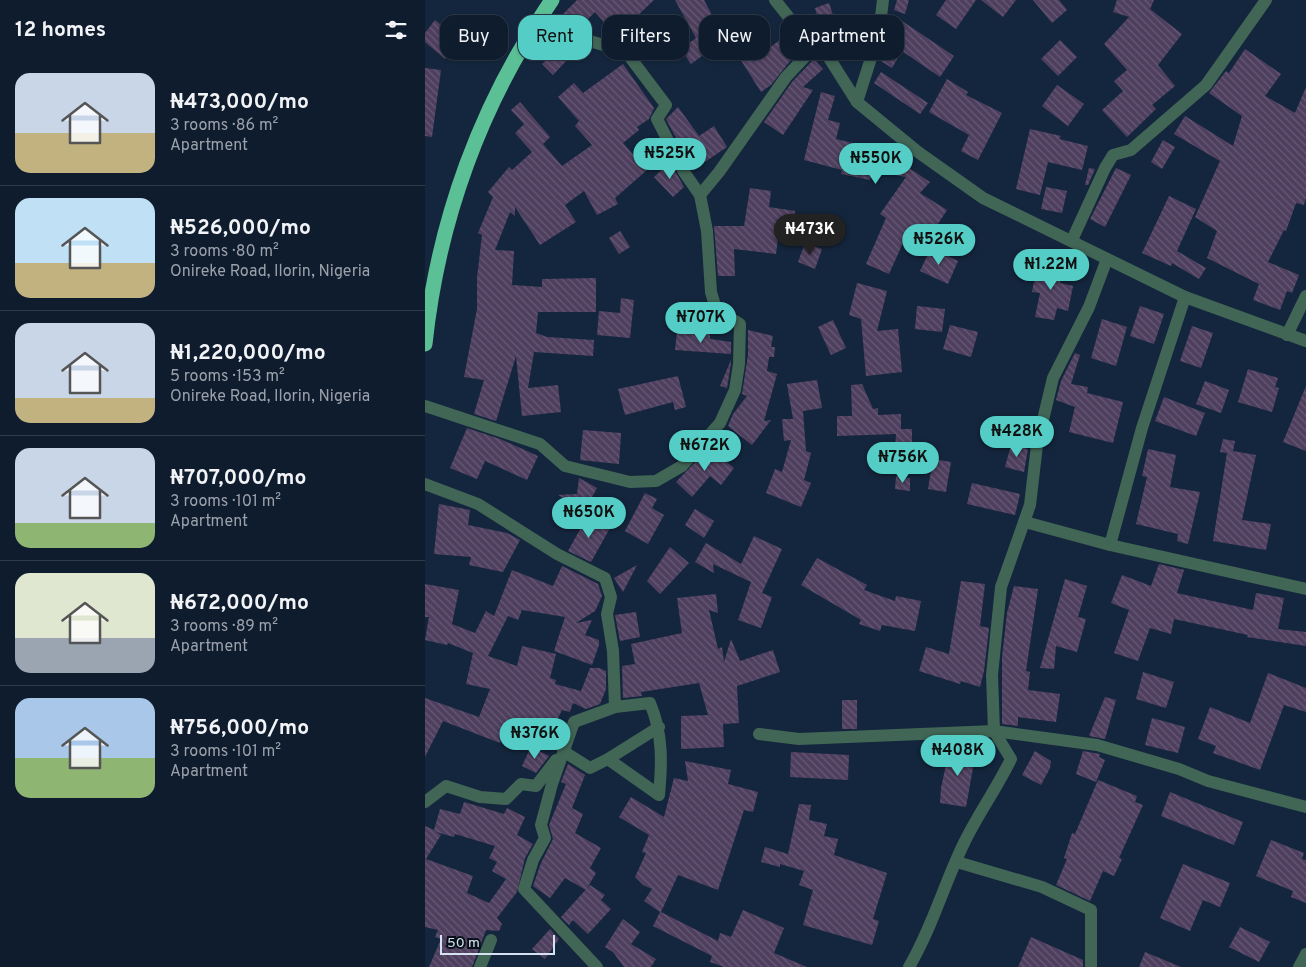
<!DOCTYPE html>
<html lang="en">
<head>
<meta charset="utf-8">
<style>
	:root { --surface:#0f1c2e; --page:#1d293a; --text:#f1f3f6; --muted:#9ba1aa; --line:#2f3a4a; --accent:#54cdc7 }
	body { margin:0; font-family:Overpass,sans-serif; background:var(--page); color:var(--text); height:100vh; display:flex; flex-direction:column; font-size:19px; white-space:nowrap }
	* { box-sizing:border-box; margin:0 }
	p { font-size:16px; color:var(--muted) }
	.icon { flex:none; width:28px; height:28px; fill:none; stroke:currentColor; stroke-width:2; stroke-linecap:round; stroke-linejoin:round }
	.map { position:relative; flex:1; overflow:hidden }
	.sheet { display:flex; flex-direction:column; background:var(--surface); width:425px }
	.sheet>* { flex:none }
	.hud { position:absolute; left:15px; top:15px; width:475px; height:45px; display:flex; gap:10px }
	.scale { position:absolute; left:15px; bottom:12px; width:115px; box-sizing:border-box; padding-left:5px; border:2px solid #d6e2f1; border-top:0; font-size:14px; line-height:18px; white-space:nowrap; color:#d6e2f1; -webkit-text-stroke:4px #070f19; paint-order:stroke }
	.price { position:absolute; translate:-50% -42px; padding:0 11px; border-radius:18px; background:var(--accent); color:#111; font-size:16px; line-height:32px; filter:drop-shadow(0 1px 2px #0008) }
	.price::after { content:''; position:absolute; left:50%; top:30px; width:15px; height:11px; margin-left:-8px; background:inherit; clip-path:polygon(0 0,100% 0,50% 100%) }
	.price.selected { background:#222; color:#fff }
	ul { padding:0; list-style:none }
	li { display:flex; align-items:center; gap:15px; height:125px; padding:0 15px }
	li+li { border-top:1px solid var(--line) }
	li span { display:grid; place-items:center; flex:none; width:140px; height:100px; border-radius:15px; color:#555 }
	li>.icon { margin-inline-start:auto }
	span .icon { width:60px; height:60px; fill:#fffc; stroke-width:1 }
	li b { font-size:21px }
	h2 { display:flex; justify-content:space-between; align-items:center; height:60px; padding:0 15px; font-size:21px }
	.pill { padding:0 18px; border-radius:15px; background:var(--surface); box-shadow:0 1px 4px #0004,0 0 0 1px var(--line); font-size:18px; line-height:45px }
	.pill.selected { background:var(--accent); color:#111 }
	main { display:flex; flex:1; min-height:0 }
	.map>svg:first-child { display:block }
</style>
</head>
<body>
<main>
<section class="sheet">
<h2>12 homes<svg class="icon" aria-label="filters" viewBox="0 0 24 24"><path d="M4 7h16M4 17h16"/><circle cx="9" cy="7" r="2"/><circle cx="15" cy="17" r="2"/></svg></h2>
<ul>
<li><span style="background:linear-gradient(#c9d6e8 60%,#c2b280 0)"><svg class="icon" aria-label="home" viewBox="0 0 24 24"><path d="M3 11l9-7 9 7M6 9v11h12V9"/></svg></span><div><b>₦473,000/mo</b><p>3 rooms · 86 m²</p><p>Apartment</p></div></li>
<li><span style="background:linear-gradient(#bfe0f5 65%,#c2b280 0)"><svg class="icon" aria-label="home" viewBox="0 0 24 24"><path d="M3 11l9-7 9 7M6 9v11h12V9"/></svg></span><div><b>₦526,000/mo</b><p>3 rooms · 80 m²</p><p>Onireke Road, Ilorin, Nigeria</p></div></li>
<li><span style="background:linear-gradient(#c9d6e8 75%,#c2b280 0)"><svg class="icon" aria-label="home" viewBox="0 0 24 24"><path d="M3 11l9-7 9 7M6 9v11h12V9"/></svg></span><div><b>₦1,220,000/mo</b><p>5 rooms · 153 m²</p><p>Onireke Road, Ilorin, Nigeria</p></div></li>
<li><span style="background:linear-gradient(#c9d6e8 75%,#8fb573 0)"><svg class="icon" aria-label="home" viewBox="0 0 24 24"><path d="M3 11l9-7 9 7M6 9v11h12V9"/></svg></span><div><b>₦707,000/mo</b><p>3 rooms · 101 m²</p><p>Apartment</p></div></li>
<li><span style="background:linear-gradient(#dfe7d0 65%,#9aa5b1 0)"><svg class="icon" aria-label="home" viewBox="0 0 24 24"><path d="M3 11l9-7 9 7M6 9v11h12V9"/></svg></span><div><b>₦672,000/mo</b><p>3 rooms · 89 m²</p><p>Apartment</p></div></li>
<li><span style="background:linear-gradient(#a9c7e8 60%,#8fb573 0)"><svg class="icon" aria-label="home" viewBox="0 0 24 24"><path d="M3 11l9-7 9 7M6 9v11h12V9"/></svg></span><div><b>₦756,000/mo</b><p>3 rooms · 101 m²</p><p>Apartment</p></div></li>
</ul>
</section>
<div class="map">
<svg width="881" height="967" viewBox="0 0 881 967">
	<defs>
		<pattern id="building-back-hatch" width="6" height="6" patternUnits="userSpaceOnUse" patternTransform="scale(1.25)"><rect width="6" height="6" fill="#4e3f5e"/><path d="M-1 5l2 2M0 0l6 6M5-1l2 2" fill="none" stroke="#675a76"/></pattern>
	</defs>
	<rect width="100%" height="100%" fill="#14263d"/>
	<g fill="url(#building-back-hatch)" fill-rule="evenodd">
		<polygon points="152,0 229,0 191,36 170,12 155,27 138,18 137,15"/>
		<polygon points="250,0 279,0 300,39 266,64 256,49 271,38"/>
		<polygon points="472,0 484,0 480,14 469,10"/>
		<polygon points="521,0 551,0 531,29 511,15"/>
		<polygon points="556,0 591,0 578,17"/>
		<polygon points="608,0 634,0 642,10 627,23"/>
		<polygon points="692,0 729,0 725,9 757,34 733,65 750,86 727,105 731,109 702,137 677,110 698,91 689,81 702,70 679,44 704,17 688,12"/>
		<polygon points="404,3 408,15 393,19 390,8"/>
		<polygon points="474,19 529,56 515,77 477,51 467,68 454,60 460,42"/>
		<polygon points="10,20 35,40 20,59 0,42 0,33"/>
		<polygon points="317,20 339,52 356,39 369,56 346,85 336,92 298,32"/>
		<polygon points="126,30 152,44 140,56 143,59 128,75 117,64 129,52 117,40"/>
		<polygon points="635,40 652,57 633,76 616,59"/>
		<polygon points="820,49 856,74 840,96 870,113 881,87 881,198 879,205 871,203 861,231 859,230 843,262 874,275 867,293 862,291 855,310 828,300 834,284 782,258 792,231 770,217 795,161 749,134 760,116 808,146 817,116 784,93 801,71 804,73"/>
		<polygon points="389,59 398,69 378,87 388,90 358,135 339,122 367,82"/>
		<polygon points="198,64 229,108 224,119 212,127 214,130 198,143 222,170 190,198 193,204 172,215 159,191 140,205 151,222 115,245 90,207 90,216 85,212 70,250 89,251 87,285 117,287 117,279 171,278 171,312 113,312 111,333 122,337 169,340 168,356 109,352 103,388 133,385 136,412 97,416 91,356 71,421 49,414 59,380 39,377 52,309 52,278 57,235 53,233 68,197 63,192 84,167 87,170 107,152 90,133 99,124 86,110 95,102 125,137 118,144 137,166 167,145 150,126 154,121 133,97 149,83 158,93"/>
		<polygon points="0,68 16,70 7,137 0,136"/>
		<polygon points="456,72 503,103 495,114 449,83"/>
		<polygon points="522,79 543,92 541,95 577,113 553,160 536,151 544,135 504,112"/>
		<polygon points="632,85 659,104 643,126 617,106"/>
		<polygon points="396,92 410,96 403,120 415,123 411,139 452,149 452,151 480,156 478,164 505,182 495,193 522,210 503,239 485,227 464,274 441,264 461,218 455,214 481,177 447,171 445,180 416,174 417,170 379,160"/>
		<polygon points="253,107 274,136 289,126 302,147 268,170 241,119"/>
		<polygon points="605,129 636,136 634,139 663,146 657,170 623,162 615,195 591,189"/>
		<polygon points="738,140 750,147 737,169 726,162"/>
		<polygon points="245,162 259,187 248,197 229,177"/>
		<polygon points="664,168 670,169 663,185 660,185"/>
		<polygon points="691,168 706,175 680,227 665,219"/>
		<polygon points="621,187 642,191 637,213 616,209"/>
		<polygon points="325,188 346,191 344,207 370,211 368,233 354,231 351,254 309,249 310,276 293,276 289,226 319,226"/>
		<polygon points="744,196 771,209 752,251 781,268 774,279 747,263 746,266 717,253"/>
		<polygon points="195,231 205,247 194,254 184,238"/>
		<polygon points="380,243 397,249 390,269 373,262"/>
		<polygon points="506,248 533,261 523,284 495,271"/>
		<polygon points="613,261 638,267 635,283 648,286 643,311 632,308 629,320 610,317 615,293 607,292"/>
		<polygon points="432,283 462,291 452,331 473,329 477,372 441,376 436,319 424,315"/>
		<polygon points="196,298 209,300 205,338 172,335 174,311 195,313"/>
		<polygon points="492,306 520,309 517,332 490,329"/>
		<polygon points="715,306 739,314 729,344 705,336"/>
		<polygon points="677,319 702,327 691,366 666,358"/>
		<polygon points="408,320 421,348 406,355 393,327"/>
		<polygon points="525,325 553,332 546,357 518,349"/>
		<polygon points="767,326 788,333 776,368 755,361"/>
		<polygon points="323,330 348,336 346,347 350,347 349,357 344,357 342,371 352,374 339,421 346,420 327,445 303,426 308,414 322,396 317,394 323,355"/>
		<polygon points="252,332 285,334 285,339 306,342 306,354 250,350"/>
		<polygon points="650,353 655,355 646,384 663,387 662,393 698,402 688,443 644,432 650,407 631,400 636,381"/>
		<polygon points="306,360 306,363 302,388 295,386"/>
		<polygon points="823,369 853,378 850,387 854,388 847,412 813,402"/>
		<polygon points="253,376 261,407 250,410 248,402 200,415 193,389"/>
		<polygon points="392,380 397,408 378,411 381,451 386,453 379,480 386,483 376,507 341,493 350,469 357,472 366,440 359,441 357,419 368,419 362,384"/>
		<polygon points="780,381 804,390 796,413 771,404"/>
		<polygon points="437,384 448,409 453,408 453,415 476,414 476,429 487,429 487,451 470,450 471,434 412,436 412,416 427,416 426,385"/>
		<polygon points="881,386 881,451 858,442"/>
		<polygon points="739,397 780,413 771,436 730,421"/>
		<polygon points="42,428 75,439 113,456 102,480 60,461 52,479 25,468"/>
		<polygon points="158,430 196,433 194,464 155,460"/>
		<polygon points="798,439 810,441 808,451 831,455 817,520 846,524 841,550 788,541 802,453 795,452"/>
		<polygon points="586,445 603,449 599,472 580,467"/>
		<polygon points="284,448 309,468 296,485 285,476 267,497 251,482"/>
		<polygon points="723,449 751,455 745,487 775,492 763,544 752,541 753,534 711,524 722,477 717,476"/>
		<polygon points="508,459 526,462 521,492 503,489"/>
		<polygon points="471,476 485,478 485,491 470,489"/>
		<polygon points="154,478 172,488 160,510 133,495 152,494"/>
		<polygon points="547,483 595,494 590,515 542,504"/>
		<polygon points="220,493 232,499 227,508 239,515 223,544 200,531"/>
		<polygon points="14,504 45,510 43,525 82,533 95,540 78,572 44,565 46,557 9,554"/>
		<polygon points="270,509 289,521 279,538 260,525"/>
		<polygon points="163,515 185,528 166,562 143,551"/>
		<polygon points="329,536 357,549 337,593 347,597 336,628 313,620 326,582 288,564 289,573 270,562 281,543 316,564"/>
		<polygon points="245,547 264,563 235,594 222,581"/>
		<polygon points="392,558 442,585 439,590 470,601 471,596 496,601 490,631 457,625 455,631 434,624 436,620 376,585"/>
		<polygon points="734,564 759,570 752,593 828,610 831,593 859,598 853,629 881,632 881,646 822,637 823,635 749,619 746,634 725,628 713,661 689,653 704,610 686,603 697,575 726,586"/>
		<polygon points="212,565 198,592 189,578"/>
		<polygon points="137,566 173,584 177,596 170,611 151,623 167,620 160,635 174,640 174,645 167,665 129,651 140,617 97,610 93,620 83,616 63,656 92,666 97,646 131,654 125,678 131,680 130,684 156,691 165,668 174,668 181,671 181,689 175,704 161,709 148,703 145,712 137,710 118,748 80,729 75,743 18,721 0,757 0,698 54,717 65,689 41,684 48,653 23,643 22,645 0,640 4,617 0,617 0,584 34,590 27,624 50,633 61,611 69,616 87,570 128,586"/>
		<polygon points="640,579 662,586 653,617 661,619 652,652 631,646 629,669 615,668"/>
		<polygon points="536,581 560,584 555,626 564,628 559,671 555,687 536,681 535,684 494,671 501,647 524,654"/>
		<polygon points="589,586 613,589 601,671 605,672 603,690 635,694 631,722 593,717 593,726 577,724 577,657 582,613"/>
		<polygon points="291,594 293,613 284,610 293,649 297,647 299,662 306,639 315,661 348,650 355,672 312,686 314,723 298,724 299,747 256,749 256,716 283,715 274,683 216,692 217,696 198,698 197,666 210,664 206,644 257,633 252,598"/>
		<polygon points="211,612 215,637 195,641 190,615"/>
		<polygon points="718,672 749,682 741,708 711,699"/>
		<polygon points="843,673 881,688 881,712 859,705 835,770 788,753 791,746 773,739 785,707 825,723"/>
		<polygon points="680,697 691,700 680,739 664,736"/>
		<rect x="417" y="700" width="15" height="29"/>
		<polygon points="727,718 760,727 753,753 720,745"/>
		<polygon points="525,746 551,751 541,807 515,803 516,788"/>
		<polygon points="106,747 124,756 111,773 97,766"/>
		<polygon points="610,751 626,761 625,768 616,785 597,775"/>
		<polygon points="658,751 675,754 674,757 680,760 671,782 651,774"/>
		<polygon points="366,752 424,755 423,780 365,777"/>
		<polygon points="260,761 306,770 303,784 333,792 328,812 319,810 293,890 253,875 236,912 293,941 295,933 306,937 318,910 359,928 349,953 382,967 299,967 285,962 287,956 228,926 235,912 219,901 227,889 218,885 210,877 221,853 217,852 224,835 194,817 206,797 239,817 249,778 263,781"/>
		<polygon points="143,764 160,775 147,808 158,814 150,833 176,848 165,868 171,873 161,890 140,878 125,898 108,886 116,863 128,839 124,825 141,784 136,782"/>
		<polygon points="673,780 712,796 710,802 718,805 694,858 697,859 689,876 678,871 665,901 631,885 642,859 639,858 647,833 650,834"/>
		<polygon points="745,792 818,822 809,845 736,816"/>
		<path d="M 39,802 L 79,814 L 82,808 L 100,817 L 92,835 L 108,844 L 100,858 L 92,892 L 72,918 L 77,924 L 74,931 L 61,930 L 47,967 L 4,967 L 16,939 L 10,937 L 13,930 L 0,927 L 0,826 L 9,830 L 15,809 L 35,814 ZM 11,832 L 29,837 L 30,834 L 70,846 L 64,858 L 72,862 L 67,871 L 81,879 L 64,903 L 42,893 L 48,876 L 1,859 L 16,835 Z"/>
		<polygon points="374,804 386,805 384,820 402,824 399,836 413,839 409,855 462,873 448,919 454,921 447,945 378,925 388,890 374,885 379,871 355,864 355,867 336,862 340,847 363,854"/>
		<polygon points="846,840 879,853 877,859 881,860 881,903 866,897 868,891 831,876"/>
		<polygon points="758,864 805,883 795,907 778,900 765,931 735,918"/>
		<polygon points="165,885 180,895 176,900 186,909 163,934 148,920 144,925 136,917"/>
		<polygon points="198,919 215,932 206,944 231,959 226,967 199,967 188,952 180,947"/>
		<polygon points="815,927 845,942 834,962 804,947"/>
		<polygon points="125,929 134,939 120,959 107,949"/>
		<polygon points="606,937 658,960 658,967 593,967"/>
		<polygon points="720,952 756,967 714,967"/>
	</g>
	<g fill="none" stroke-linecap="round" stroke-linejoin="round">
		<g stroke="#416655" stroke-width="12">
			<polyline points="350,0 373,29 394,42 432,102 493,152 558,198 760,297 881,341"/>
			<polyline points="432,102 454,33 458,0"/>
			<polyline points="275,195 294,172 361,77 394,42"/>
			<polyline points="647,240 680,168 688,155 706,150 781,85 841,0"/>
			<polyline points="862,335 881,296"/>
			<polyline points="0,406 115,444 140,466 205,482 231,481 257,466 295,423 310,390 314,364 315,324 291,309 286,292 282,231 275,195 259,172 232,119 241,105 201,52 165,41 116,16"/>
			<polyline points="0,484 53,504 132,554 180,578 186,597 182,614 188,651 190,707"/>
			<polyline points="600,522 685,545 881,589"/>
			<polyline points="685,545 717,428 760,297"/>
			<polyline points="334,734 374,739 569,731 672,745 754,769 783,781 881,807"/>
			<path d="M 138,751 L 165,768 L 183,759 L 234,795 C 237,763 238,734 225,703 L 190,707 L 149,722 L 127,784 L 116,825 L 120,838 L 108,860 L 99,889 L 172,967"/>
			<polyline points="183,759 234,727"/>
			<polyline points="0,802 21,786 55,797 81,799 96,784 111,786 131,760"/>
			<polyline points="532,862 617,887 666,910 666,967"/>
			<polyline points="55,967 66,940"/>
			<path d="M 484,967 C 507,928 519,884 539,843 C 553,814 572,788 586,759 L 569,731 L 567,675 L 576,587 L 605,505 L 612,445 L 628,378 L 664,307 L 682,259"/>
			<polyline points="874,967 881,954"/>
		</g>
		<path stroke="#5cc096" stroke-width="15" d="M 0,344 C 13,221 56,102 127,0"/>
	</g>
</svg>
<div class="scale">50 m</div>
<b class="price" style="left:245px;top:180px">₦525K</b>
<b class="price" style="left:451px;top:185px">₦550K</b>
<b class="price selected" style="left:385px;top:256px">₦473K</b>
<b class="price" style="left:514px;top:266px">₦526K</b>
<b class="price" style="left:626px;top:291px">₦1.22M</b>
<b class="price" style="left:276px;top:344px">₦707K</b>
<b class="price" style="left:592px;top:458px">₦428K</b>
<b class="price" style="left:280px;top:472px">₦672K</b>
<b class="price" style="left:478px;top:484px">₦756K</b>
<b class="price" style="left:164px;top:539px">₦650K</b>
<b class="price" style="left:110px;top:760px">₦376K</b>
<b class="price" style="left:533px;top:777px">₦408K</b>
<div class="hud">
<a class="pill">Buy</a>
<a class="pill selected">Rent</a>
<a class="pill">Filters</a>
<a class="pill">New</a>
<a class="pill">Apartment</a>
</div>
</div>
</main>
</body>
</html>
